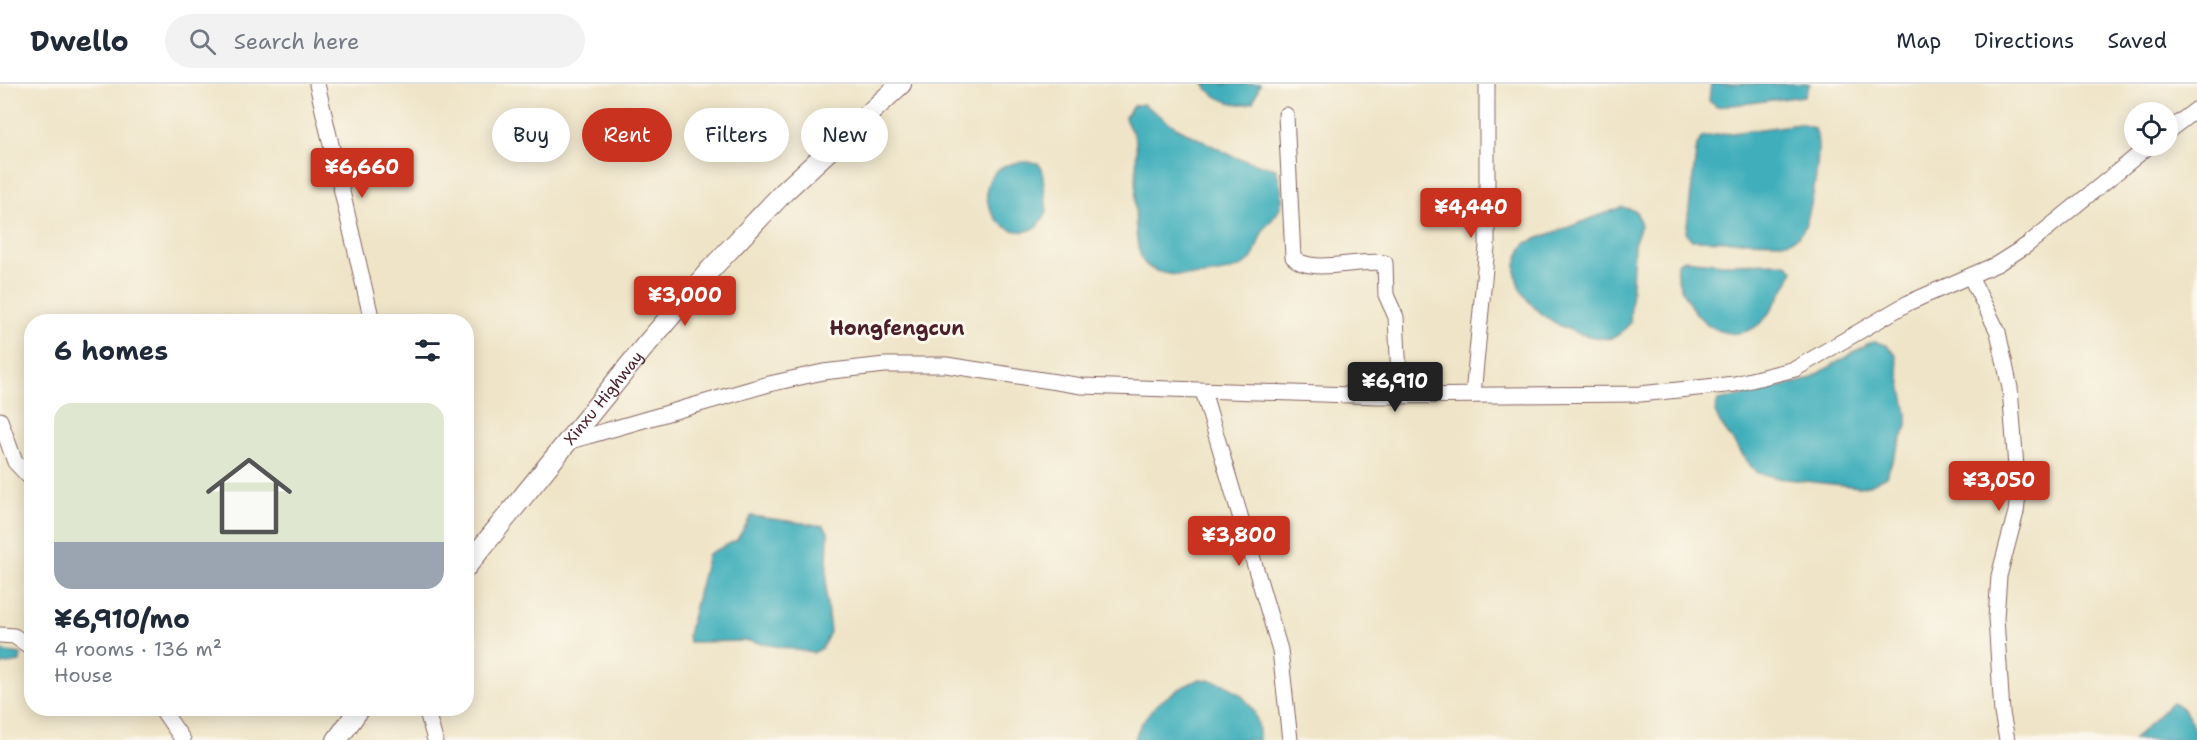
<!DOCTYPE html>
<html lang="en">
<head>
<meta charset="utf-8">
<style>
	:root { --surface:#fff; --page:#f2f2f3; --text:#1f2937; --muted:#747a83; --line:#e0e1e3; --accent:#c8321e }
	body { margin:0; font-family:"Shantell Sans",sans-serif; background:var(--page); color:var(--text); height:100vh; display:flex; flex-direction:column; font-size:22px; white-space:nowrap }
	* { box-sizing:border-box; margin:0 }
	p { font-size:20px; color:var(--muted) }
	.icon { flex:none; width:33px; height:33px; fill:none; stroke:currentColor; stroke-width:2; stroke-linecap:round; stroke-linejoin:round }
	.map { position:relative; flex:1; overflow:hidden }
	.drawer { position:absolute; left:24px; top:230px; width:450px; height:402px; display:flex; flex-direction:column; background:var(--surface); border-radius:24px; box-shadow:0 3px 15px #0003 }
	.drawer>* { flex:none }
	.hud { position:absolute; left:492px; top:24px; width:570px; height:54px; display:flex; gap:12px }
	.controls { position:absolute; left:2124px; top:18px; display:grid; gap:12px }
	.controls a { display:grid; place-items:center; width:54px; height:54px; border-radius:50%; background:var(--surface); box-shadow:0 3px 15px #0003; font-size:30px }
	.price { position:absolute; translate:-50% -51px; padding:0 14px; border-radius:6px; background:var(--accent); color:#fff; font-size:20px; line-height:39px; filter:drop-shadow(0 2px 3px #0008) }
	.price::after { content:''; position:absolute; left:50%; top:36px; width:18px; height:14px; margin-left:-9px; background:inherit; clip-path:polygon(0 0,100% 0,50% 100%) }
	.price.on { background:#222; color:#fff }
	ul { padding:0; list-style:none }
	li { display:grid; align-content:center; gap:12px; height:318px; padding:0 30px }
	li+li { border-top:2px solid var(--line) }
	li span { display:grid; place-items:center; height:186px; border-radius:18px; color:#555 }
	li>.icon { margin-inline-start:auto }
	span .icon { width:108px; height:108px; fill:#fffc; stroke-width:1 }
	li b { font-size:26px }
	h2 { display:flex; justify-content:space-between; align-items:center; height:72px; padding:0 30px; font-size:26px }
	.chip { padding:0 21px; border-radius:27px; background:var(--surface); box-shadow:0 3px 15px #0003; font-size:21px; line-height:54px }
	.chip.on { background:var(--accent); color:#fff }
	header { display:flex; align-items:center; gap:36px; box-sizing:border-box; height:84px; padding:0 30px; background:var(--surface); border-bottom:2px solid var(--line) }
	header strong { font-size:28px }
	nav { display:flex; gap:33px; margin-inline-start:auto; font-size:21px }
	.search { width:420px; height:54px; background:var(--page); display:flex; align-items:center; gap:15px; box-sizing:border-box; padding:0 21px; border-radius:33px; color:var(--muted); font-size:22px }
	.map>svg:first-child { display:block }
</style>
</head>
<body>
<header>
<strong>Dwello</strong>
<div class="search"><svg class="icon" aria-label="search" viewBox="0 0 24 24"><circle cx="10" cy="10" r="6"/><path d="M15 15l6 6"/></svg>Search here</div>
<nav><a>Map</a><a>Directions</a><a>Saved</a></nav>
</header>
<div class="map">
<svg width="2197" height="656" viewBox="0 0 2197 656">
	<rect width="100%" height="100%" fill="#fbf7ec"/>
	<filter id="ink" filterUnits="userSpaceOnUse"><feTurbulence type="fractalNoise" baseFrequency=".0167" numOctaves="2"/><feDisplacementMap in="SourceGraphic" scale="12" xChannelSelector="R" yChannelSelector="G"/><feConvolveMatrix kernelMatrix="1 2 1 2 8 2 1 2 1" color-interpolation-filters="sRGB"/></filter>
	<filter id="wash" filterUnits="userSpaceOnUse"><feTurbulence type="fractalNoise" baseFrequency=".008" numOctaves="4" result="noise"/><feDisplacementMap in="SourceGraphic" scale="24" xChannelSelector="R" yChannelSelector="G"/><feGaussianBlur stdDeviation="1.35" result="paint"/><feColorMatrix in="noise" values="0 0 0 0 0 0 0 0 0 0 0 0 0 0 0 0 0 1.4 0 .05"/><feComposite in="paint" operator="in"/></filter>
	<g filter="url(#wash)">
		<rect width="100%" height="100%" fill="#efe4c7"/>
		<g fill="#40afbb" stroke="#456773" stroke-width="1.5">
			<path d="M 1204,0 L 1260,0 L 1253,18 C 1238,25 1212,14 1204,0 Z"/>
			<polygon points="1711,0 1810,0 1804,12 1717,23 1709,17"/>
			<path d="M 1143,20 L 1176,43 L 1234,73 L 1276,85 C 1279,95 1283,106 1282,116 C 1281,129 1269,137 1263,147 C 1257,157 1257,172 1247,179 C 1228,193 1156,199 1143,177 C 1129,152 1139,88 1136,58 C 1135,49 1127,43 1125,33 L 1133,22 Z"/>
			<path d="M 1799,40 L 1814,44 C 1824,57 1812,128 1804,144 C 1801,151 1794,156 1787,158 L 1692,156 L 1686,149 L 1697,61 L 1702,53 Z"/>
			<path d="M 1027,78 L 1038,79 L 1042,85 L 1047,128 L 1038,142 C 994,170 954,79 1027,78 Z"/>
			<path d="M 1622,123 L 1636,127 L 1641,141 L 1634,160 L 1630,239 C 1625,245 1620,251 1612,254 C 1605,256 1596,253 1589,252 C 1550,244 1492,203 1526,159 Z"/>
			<path d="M 1686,176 L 1723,180 L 1786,179 L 1793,186 C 1790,197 1784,205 1778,215 C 1773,222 1768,232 1762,238 C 1733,263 1701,243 1686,214 C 1680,201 1675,194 1677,179 Z"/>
			<polygon points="1875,258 1886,261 1895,269 1907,330 1907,342 1886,392 1872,400 1859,403 1778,394 1755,388 1720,339 1715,328 1718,317 1808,296 1869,259"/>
			<polygon points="751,432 824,442 828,448 826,512 830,548 822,564 813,569 749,557 689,558 688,551 708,470 737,456"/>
			<polygon points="0,567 21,570 20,578 0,581"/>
			<path d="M 1200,595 C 1233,597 1261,620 1259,656 L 1135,656 C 1141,627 1173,606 1200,595 Z"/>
			<path d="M 2172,618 C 2184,622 2197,643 2197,656 L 2133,656 Z"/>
		</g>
	</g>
	<g filter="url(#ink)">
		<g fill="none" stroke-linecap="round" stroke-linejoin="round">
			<defs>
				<g id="minor">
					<polyline points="317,0 372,237"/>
					<path d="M 1286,31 L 1293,173 C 1310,192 1359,174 1385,179 L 1386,211 L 1396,233 L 1400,312"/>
					<polyline points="2168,47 2197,25"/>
					<polyline points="1970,192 1998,248 2010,304 2018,410 2016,428 1999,492 1996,534 2002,629 2007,656"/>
					<polyline points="1203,307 1280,566 1290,656"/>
					<polyline points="1473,311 1487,163 1487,0"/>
					<polyline points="0,336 15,378 32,396"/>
					<polyline points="567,358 769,300 823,288 885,281 946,281 1082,302 1379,312 1640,310 1735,300 1795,285 1908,219 1997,180 2027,161 2149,62"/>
					<polyline points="0,551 14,552 32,564"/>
					<polyline points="161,624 183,656"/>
					<polyline points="426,624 435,656"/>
				</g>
				<g id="major">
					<path id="s1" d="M 466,483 L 645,262 L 711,185 L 784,108 L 901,0"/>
					<polyline points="337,656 360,624"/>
				</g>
			</defs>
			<use href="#minor" stroke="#846462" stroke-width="17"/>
			<use href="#major" stroke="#846462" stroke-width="22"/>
			<use href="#minor" stroke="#fff" stroke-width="15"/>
			<use href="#major" stroke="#fff" stroke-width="20"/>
		</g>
	</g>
	<g text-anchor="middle" stroke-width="6" stroke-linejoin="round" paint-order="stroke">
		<g font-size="16" fill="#4a1f2b" stroke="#fbf7ec">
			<text dy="6" stroke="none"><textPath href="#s1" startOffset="218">Xinxu Highway</textPath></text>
		</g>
		<g font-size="20" font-weight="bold" fill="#4a1f2b" stroke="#fbf7ec">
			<text x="897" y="251">Hongfengcun</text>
		</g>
	</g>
</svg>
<div class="controls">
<a><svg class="icon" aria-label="locate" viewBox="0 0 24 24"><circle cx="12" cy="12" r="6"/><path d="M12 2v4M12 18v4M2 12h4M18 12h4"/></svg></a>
</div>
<b class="price" style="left:362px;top:115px">¥6,660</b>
<b class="price" style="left:1471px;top:155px">¥4,440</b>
<b class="price" style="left:685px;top:243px">¥3,000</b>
<b class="price on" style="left:1395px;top:329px">¥6,910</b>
<b class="price" style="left:1999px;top:428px">¥3,050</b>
<b class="price" style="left:1239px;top:483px">¥3,800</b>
<div class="hud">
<a class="chip">Buy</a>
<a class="chip on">Rent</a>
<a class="chip">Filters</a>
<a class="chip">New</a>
</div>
<section class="drawer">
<h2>6 homes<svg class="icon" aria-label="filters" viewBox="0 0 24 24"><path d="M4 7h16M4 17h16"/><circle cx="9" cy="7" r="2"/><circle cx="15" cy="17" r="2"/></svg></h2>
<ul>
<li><span style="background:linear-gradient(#dfe7d0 75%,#9aa5b1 0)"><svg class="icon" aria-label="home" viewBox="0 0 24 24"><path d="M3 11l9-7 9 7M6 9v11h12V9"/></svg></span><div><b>¥6,910/mo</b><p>4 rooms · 136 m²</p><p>House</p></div></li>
</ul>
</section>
</div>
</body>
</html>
